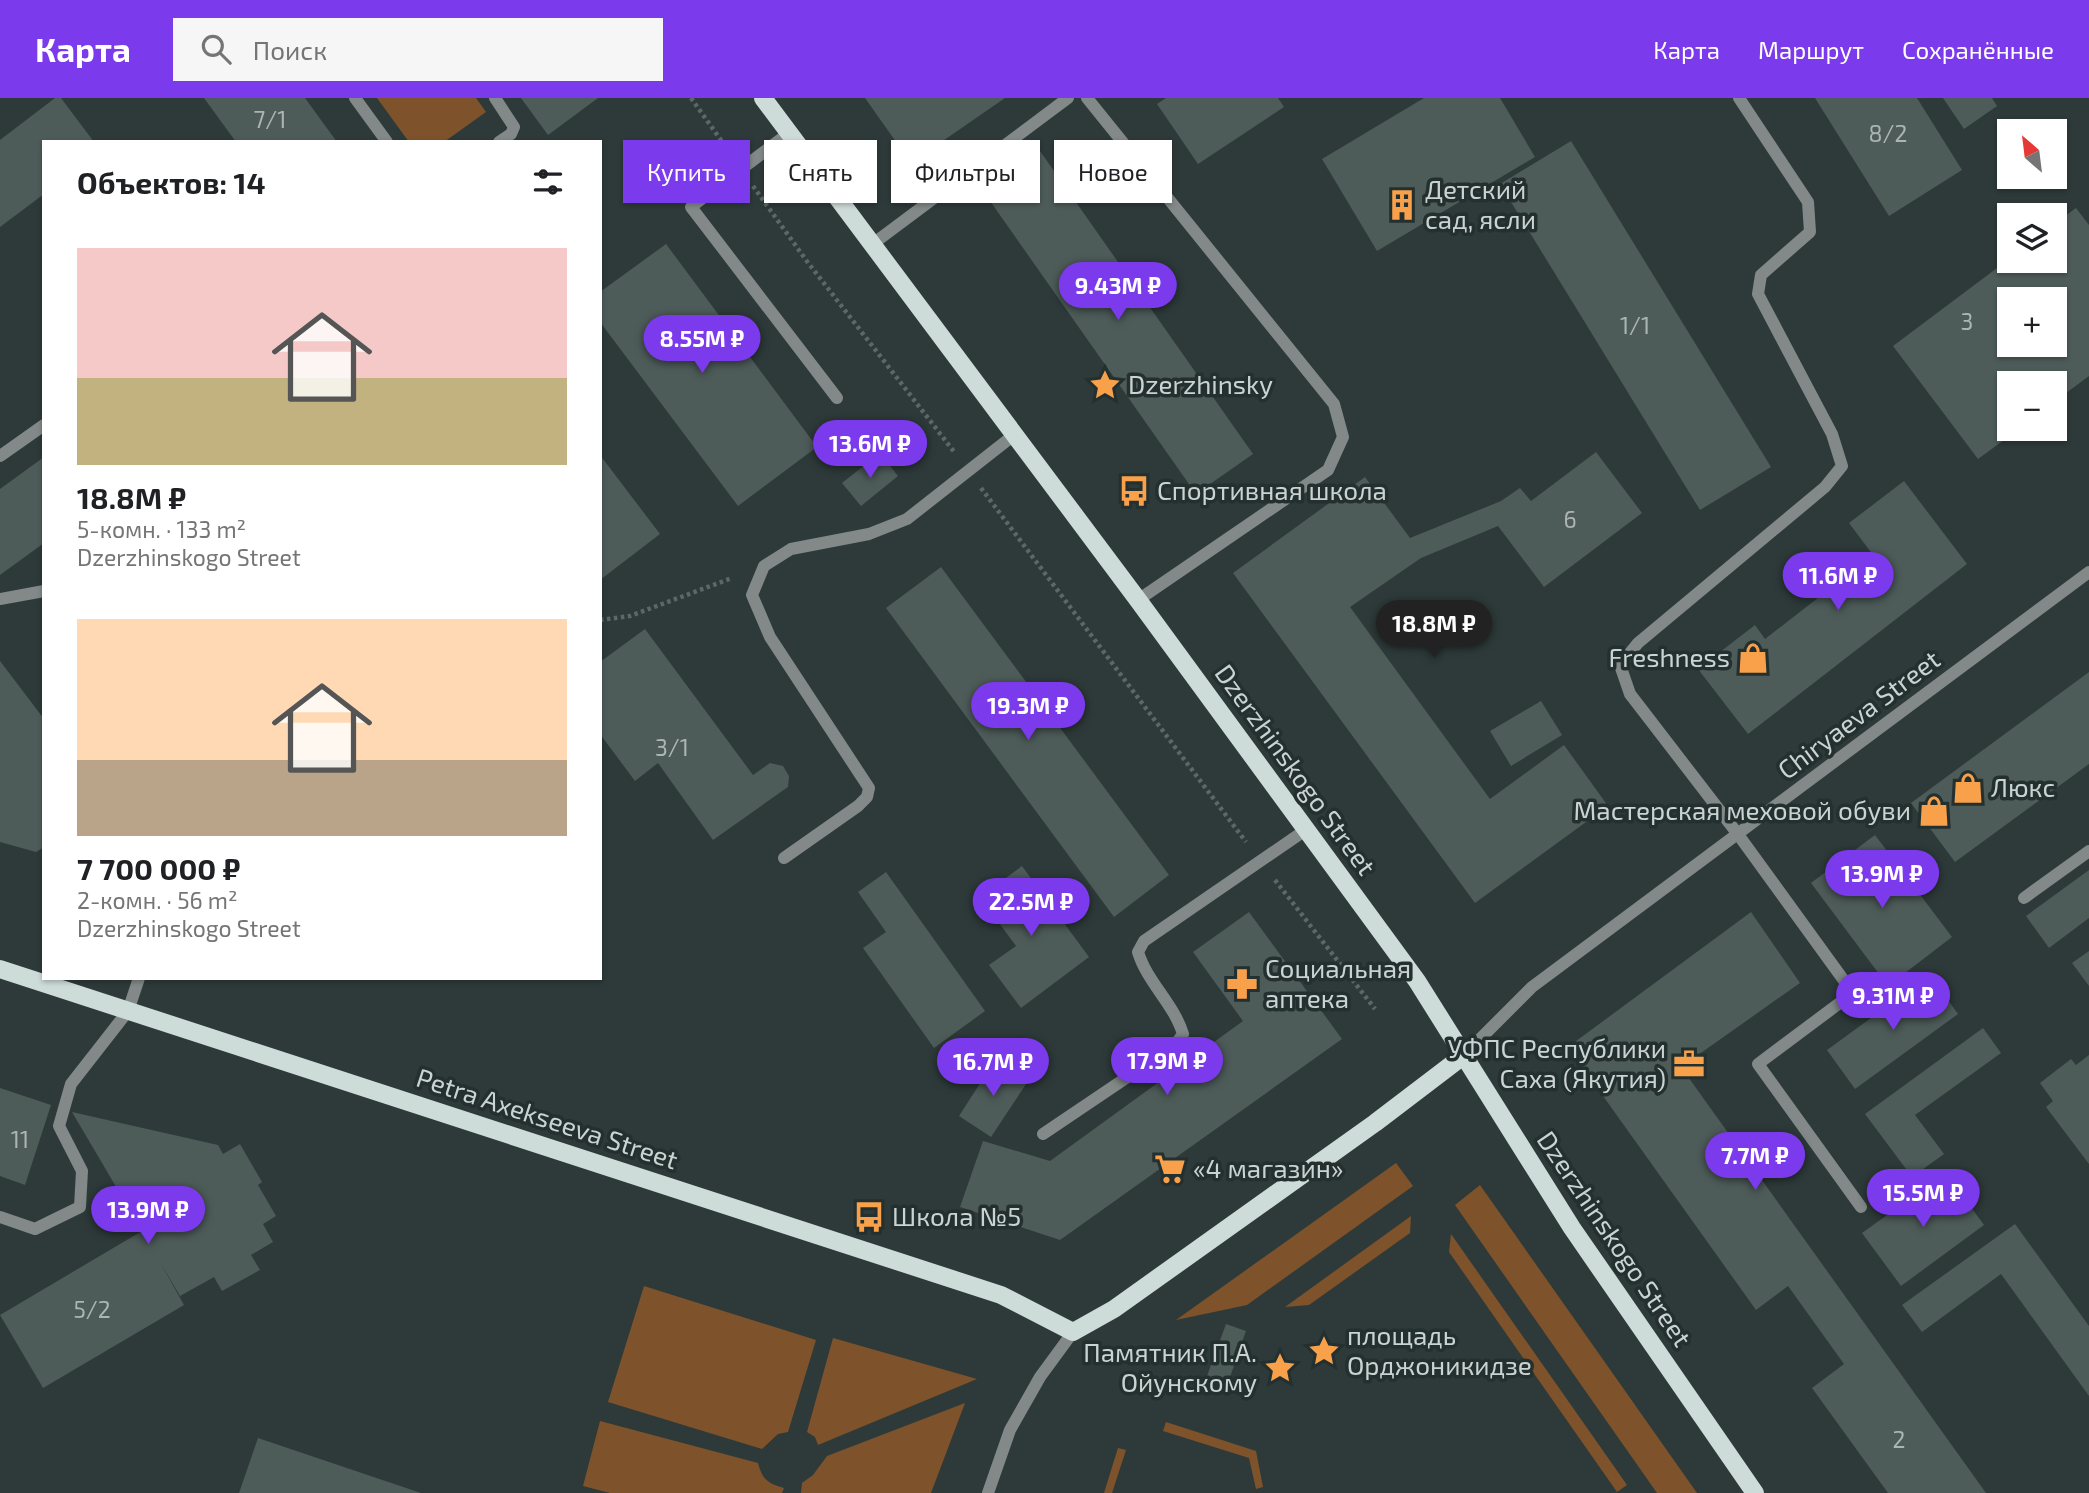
<!DOCTYPE html>
<html lang="ru">
<head>
<meta charset="utf-8">
<style>
	:root { --surface:#fff; --page:#f6f6f6; --text:#202124; --muted:#757577; --accent:#7c3aed }
	body { margin:0; font-family:"Exo 2",sans-serif; background:var(--page); color:var(--text); height:100vh; display:flex; flex-direction:column; font-size:26px; white-space:nowrap }
	* { box-sizing:border-box; margin:0 }
	p { font-size:23px; color:var(--muted) }
	.icon { flex:none; width:38px; height:38px; fill:none; stroke:currentColor; stroke-width:2; stroke-linecap:round; stroke-linejoin:round }
	.map { position:relative; flex:1; overflow:hidden }
	.details { position:absolute; left:42px; top:42px; width:560px; height:840px; display:flex; flex-direction:column; background:var(--surface); border-radius:0px; box-shadow:0 2px 5px #0004 }
	.details>* { flex:none }
	.top-card { position:absolute; left:623px; top:42px; width:665px; height:63px; display:flex; gap:14px }
	.needle { width:46px; rotate:332deg }
	.fabs { position:absolute; left:1997px; top:21px; display:grid; gap:14px }
	.fabs a { display:grid; place-items:center; width:70px; height:70px; border-radius:0px; background:var(--surface); box-shadow:0 2px 5px #0004; font-size:35px }
	.price { position:absolute; translate:-50% -60px; padding:0 16px; border-radius:24px; background:var(--accent); color:#fff; font-size:23px; line-height:46px; filter:drop-shadow(0 2px 4px #0008) }
	.price::after { content:''; position:absolute; left:50%; top:42px; width:21px; height:16px; margin-left:-10px; background:inherit; clip-path:polygon(0 0,100% 0,50% 100%) }
	.price.on { background:#222; color:#fff }
	ul { padding:0; list-style:none }
	li { display:grid; align-content:center; gap:14px; height:371px; padding:0 35px }
	li span { display:grid; place-items:center; height:217px; border-radius:0px; color:#555 }
	li>.icon { margin-inline-start:auto }
	span .icon { width:126px; height:126px; fill:#fffc; stroke-width:1 }
	li b { font-size:30px }
	h2 { display:flex; justify-content:space-between; align-items:center; height:84px; padding:0 35px; font-size:30px }
	.tag { padding:0 24px; border-radius:0px; background:var(--surface); box-shadow:0 2px 5px #0004; font-size:24px; line-height:63px }
	.tag.on { background:var(--accent); color:#fff }
	header { display:flex; align-items:center; gap:42px; box-sizing:border-box; height:98px; padding:0 35px; background:var(--accent); color:#fff }
	header strong { font-size:33px }
	nav { display:flex; gap:38px; margin-inline-start:auto; font-size:24px }
	.search { width:490px; height:63px; background:var(--page); display:flex; align-items:center; gap:18px; box-sizing:border-box; padding:0 24px; border-radius:0px; color:var(--muted); font-size:26px }
	.map>svg:first-child { display:block }
</style>
</head>
<body>
<header>
<strong>Карта</strong>
<div class="search"><svg class="icon" aria-label="search" viewBox="0 0 24 24"><circle cx="10" cy="10" r="6"/><path d="M15 15l6 6"/></svg>Поиск</div>
<nav><a>Карта</a><a>Маршрут</a><a>Сохранённые</a></nav>
</header>
<div class="map">
<svg width="2089" height="1395" viewBox="0 0 2089 1395">
	<rect width="100%" height="100%" fill="#2d3a39"/>
	<g fill="#7e532b">
		<polygon points="377,0 476,0 486,14 444,44 409,44"/>
		<polygon points="1396,1065 1413,1088 1247,1207 1176,1222"/>
		<polygon points="1480,1087 1697,1395 1657,1395 1455,1107"/>
		<polygon points="1411,1118 1410,1135 1309,1207 1285,1209"/>
		<polygon points="1451,1136 1627,1387 1617,1394 1449,1154"/>
		<polygon points="644,1188 816,1242 788,1334 778,1336 762,1351 608,1304"/>
		<polygon points="833,1240 977,1281 818,1347 815,1339 807,1334"/>
		<polygon points="965,1305 931,1395 801,1395 802,1385 813,1377 827,1358"/>
		<path d="M 600,1323 L 758,1365 C 762,1381 768,1386 784,1390 L 782,1395 L 610,1395 L 583,1388 Z"/>
		<polygon points="1166,1324 1256,1353 1263,1389 1256,1391 1249,1360 1163,1333"/>
		<polygon points="1118,1350 1126,1352 1112,1395 1104,1395"/>
	</g>
	<g fill="#4d5b59" fill-rule="evenodd">
		<polygon points="55,0 61,0 94,44 44,44 44,96 0,129 0,42"/>
		<polygon points="204,0 305,0 337,44 236,44"/>
		<polygon points="521,0 598,0 548,37"/>
		<polygon points="865,0 1005,0 911,65"/>
		<polygon points="1166,0 1278,0 1284,9 1198,66 1157,6"/>
		<polygon points="1424,0 1500,0 1535,59 1377,153 1322,61"/>
		<polygon points="1815,0 1917,0 1962,72 1889,118"/>
		<polygon points="1943,0 1992,0 1997,8 1964,31"/>
		<polygon points="1571,43 1771,369 1700,412 1500,86"/>
		<polygon points="1040,53 1253,356 1196,396 983,93"/>
		<path d="M 2076,110 L 2089,127 L 2089,278 L 2054,304 L 2054,285 L 2009,285 L 2009,331 L 2019,331 L 1978,361 L 1893,248 L 2009,161 L 2009,163 L 2054,163 L 2054,126 ZM 2009,201 L 2054,201 L 2054,247 L 2009,247 Z"/>
		<polygon points="666,146 817,349 738,408 600,224 600,194"/>
		<polygon points="1596,354 1642,415 1544,489 1498,428 1421,460 1350,509 1490,701 1564,647 1608,708 1475,805 1233,475 1365,379 1410,440 1501,403 1520,390 1531,403"/>
		<polygon points="880,355 898,378 861,408 842,385"/>
		<polygon points="600,357 660,436 600,482"/>
		<polygon points="44,359 44,445 0,477 0,391"/>
		<polygon points="1904,383 1967,466 1748,636 1698,571 1755,527 1765,541 1873,457 1849,425"/>
		<polygon points="941,469 1169,777 1114,819 886,510"/>
		<polygon points="645,531 753,677 770,665 783,668 789,678 788,689 713,742 658,665 635,683 600,636 600,564"/>
		<polygon points="0,563 44,621 44,749 36,754 0,744"/>
		<polygon points="2089,574 2089,666 1955,764 1911,705"/>
		<polygon points="1541,603 1562,637 1511,668 1490,633"/>
		<polygon points="1875,737 1952,839 1888,888 1811,785"/>
		<polygon points="1022,768 1089,859 1021,910 989,867 1016,848 980,799"/>
		<polygon points="2089,772 2089,820 2049,850 2026,818"/>
		<polygon points="886,774 985,913 934,950 863,850 886,834 858,794"/>
		<polygon points="1249,814 1342,941 1060,1142 960,1109 983,1043 1050,1063 1243,923 1193,854"/>
		<polygon points="1751,814 1800,885 1681,969 1986,1395 1888,1395 1812,1290 1844,1266 1788,1188 1756,1212 1568,949"/>
		<polygon points="2089,853 2089,888 2072,865"/>
		<polygon points="1930,877 1958,916 1855,991 1827,952"/>
		<polygon points="1983,930 2001,955 1915,1017 1944,1056 1912,1079 1865,1016"/>
		<polygon points="2089,957 2089,1066 2046,1009 2053,1003 2040,985 2071,961 2076,967"/>
		<polygon points="995,962 1028,983 991,1039 959,1018"/>
		<polygon points="0,990 51,1007 25,1087 0,1078"/>
		<polygon points="72,1014 218,1047 223,1056 240,1046 262,1084 258,1087 276,1118 263,1126 273,1144 251,1157 260,1172 222,1193 214,1179 180,1198 160,1164 184,1207 43,1290 0,1217 142,1133"/>
		<polygon points="1946,1075 1984,1127 1901,1188 1862,1135"/>
		<polygon points="2015,1126 2089,1228 2089,1298 2001,1176 1922,1234 1902,1207"/>
		<polygon points="1226,1226 1246,1233 1228,1285 1207,1278"/>
		<polygon points="258,1340 421,1395 239,1395"/>
	</g>
	<g fill="none" stroke-linecap="round" stroke-linejoin="round">
		<g stroke="#5c6867" stroke-width="4.5" stroke-dasharray="3.5 3.5" stroke-linecap="butt">
			<polyline points="691,0 728,52"/>
			<polyline points="753,88 806,162 955,355"/>
			<polyline points="981,390 1246,744"/>
			<polyline points="600,522 630,518 732,480"/>
			<polyline points="1275,782 1375,911"/>
		</g>
		<g stroke="#828988" stroke-width="12">
			<polyline points="355,0 387,44"/>
			<polyline points="495,0 514,29 511,36 499,44"/>
			<polyline points="1087,0 1334,306 1343,339 1328,372 1138,502"/>
			<polyline points="1739,0 1808,104 1810,134 1761,177 1758,196 1832,336 1842,368 1825,389 1638,545 1620,567 1630,596 1737,735 1853,895 1758,966 1861,1109"/>
			<polyline points="789,35 691,109 837,300"/>
			<polyline points="874,145 1068,0"/>
			<polyline points="0,358 44,327"/>
			<polyline points="0,501 44,493"/>
			<polyline points="784,760 858,708 867,699 869,690 770,539 752,497 764,468 791,451 869,436 907,421 1014,337"/>
			<polyline points="2024,800 2089,753"/>
			<polyline points="1463,958 1532,889 2089,474"/>
			<path d="M 1043,1036 L 1175,947 L 1183,936 C 1174,906 1147,884 1138,854 L 1144,843 L 1307,731"/>
			<polyline points="0,1119 35,1131 80,1109 82,1073 59,1028 71,986 128,913 139,880"/>
			<polyline points="988,1395 1010,1332 1040,1279 1073,1234"/>
		</g>
		<g stroke="#cddbd9" stroke-width="18">
			<polyline points="763,0 1138,502 1417,883 1572,1130 1755,1395"/>
			<polyline points="0,871 1001,1197 1073,1234 1114,1211 1375,1025 1463,958"/>
		</g>
	</g>
	<defs>
		<symbol id="building-bare" viewBox="-9 -9 18 18"><path d="M-4-6H4V6H1V3H-1V6H-4ZM-2.5-4.3h1.7v1.8h-1.7ZM.8-4.3h1.7v1.8H.8ZM-2.5-1h1.7V.8h-1.7ZM.8-1h1.7V.8H.8Z" fill="#f8a14a" stroke="#23302f" stroke-width="2.5" paint-order="stroke"/></symbol>
		<symbol id="sight-bare" viewBox="-9 -9 18 18"><path d="M0-6L1.8-2.2L6-1.7L2.9 1.2L3.7 5.4L0 3.3L-3.7 5.4L-2.9 1.2L-6-1.7L-1.8-2.2Z" fill="#f8a14a" stroke="#23302f" stroke-width="2.5" paint-order="stroke"/></symbol>
		<symbol id="bus-bare" viewBox="-9 -9 18 18"><path d="M-5-6H5V4H4V6H2V4H-2V6H-4V4H-5ZM-3.5-4V0h7V-4ZM-3.5 1.2v1.5H-2V1.2ZM2 1.2v1.5H3.5V1.2Z" fill="#f8a14a" stroke="#23302f" stroke-width="2.5" paint-order="stroke"/></symbol>
		<symbol id="shop-bare" viewBox="-9 -9 18 18"><path d="M-5-2.5h2.3a2.7 3.5 0 0 1 5.4 0H5L5.5 6h-11ZM-1.5-2.5h3a1.5 2.3 0 0 0-3 0Z" fill="#f8a14a" stroke="#23302f" stroke-width="2.5" paint-order="stroke"/></symbol>
		<symbol id="pharmacy-bare" viewBox="-9 -9 18 18"><path d="M-2-6h4v4h4v4h-4v4h-4v-4h-4v-4h4Z" fill="#f8a14a" stroke="#23302f" stroke-width="2.5" paint-order="stroke"/></symbol>
		<symbol id="office-bare" viewBox="-9 -9 18 18"><path d="M-6-3h4V-5.5h4V-3h4V5H-6ZM-1-4.5V-3h2v-1.5ZM-6 0V1H6V0Z" fill="#f8a14a" stroke="#23302f" stroke-width="2.5" paint-order="stroke"/></symbol>
		<symbol id="supermarket-bare" viewBox="-9 -9 18 18"><path d="M-6-5.5h2.5l.6 2H6L4.5 2H-2.5L-4.4-4H-6ZM-1.5 3.2a1.3 1.3 0 1 0 .1 0ZM3 3.2a1.3 1.3 0 1 0 .1 0Z" fill="#f8a14a" stroke="#23302f" stroke-width="2.5" paint-order="stroke"/></symbol>
	</defs>
	<g fill-rule="evenodd">
		<use href="#building-bare" x="1380" y="85" width="44" height="44"/>
		<use href="#sight-bare" x="1083" y="265" width="44" height="44"/>
		<use href="#bus-bare" x="1112" y="371" width="44" height="44"/>
		<use href="#shop-bare" x="1731" y="538" width="44" height="44"/>
		<use href="#shop-bare" x="1946" y="668" width="44" height="44"/>
		<use href="#shop-bare" x="1912" y="691" width="44" height="44"/>
		<use href="#pharmacy-bare" x="1220" y="864" width="44" height="44"/>
		<use href="#office-bare" x="1667" y="944" width="44" height="44"/>
		<use href="#supermarket-bare" x="1148" y="1049" width="44" height="44"/>
		<use href="#bus-bare" x="847" y="1097" width="44" height="44"/>
		<use href="#sight-bare" x="1302" y="1231" width="44" height="44"/>
		<use href="#sight-bare" x="1258" y="1248" width="44" height="44"/>
	</g>
	<g text-anchor="middle" stroke-width="7" stroke-linejoin="round" paint-order="stroke">
		<g font-size="23" fill="#acb5b4">
			<text x="270" y="30">7/1</text>
			<text x="1888" y="44">8/2</text>
			<text x="1967" y="232">3</text>
			<text x="1635" y="236">1/1</text>
			<text x="1570" y="430">6</text>
			<text x="672" y="658">3/1</text>
			<text x="20" y="1050">11</text>
			<text x="92" y="1220">5/2</text>
			<text x="1899" y="1350">2</text>
		</g>
		<g font-size="26" fill="#cbd3d2" stroke="#23302f" text-anchor="start">
			<text x="1425" y="101">Детский<tspan x="1425" dy="30">сад, ясли</tspan></text>
			<text x="1128" y="296">Dzerzhinsky</text>
			<text x="1157" y="402">Спортивная школа</text>
			<text x="1730" y="569" text-anchor="end">Freshness</text>
			<text x="1991" y="699">Люкс</text>
			<text x="1911" y="722" text-anchor="end">Мастерская меховой обуви</text>
			<text x="1265" y="880">Социальная<tspan x="1265" dy="30">аптека</tspan></text>
			<text x="1666" y="960" text-anchor="end">УФПС Республики<tspan x="1666" dy="30">Саха (Якутия)</tspan></text>
			<text x="1193" y="1080">«4 магазин»</text>
			<text x="892" y="1128">Школа №5</text>
			<text x="1347" y="1247">площадь<tspan x="1347" dy="30">Орджоникидзе</tspan></text>
			<text x="1257" y="1264" text-anchor="end">Памятник П.А.<tspan x="1257" dy="30">Ойунскому</tspan></text>
		</g>
		<g font-size="26" fill="#cbd3d2" stroke="#23302f">
			<text transform="translate(1859 617) rotate(-37)" y="9">Chiryaeva Street</text>
			<text transform="translate(1295 672) rotate(54)" y="9">Dzerzhinskogo Street</text>
			<text transform="translate(547 1021) rotate(18)" y="9">Petra Axekseeva Street</text>
			<text transform="translate(1614 1141) rotate(56)" y="9">Dzerzhinskogo Street</text>
		</g>
	</g>
</svg>
<div class="fabs">
<a><svg class="needle" viewBox="-14 -14 28 28"><path d="M0-13l5 13h-10z" fill="#e53935"/><path d="M0 13l5-13h-10z" fill="#757577"/></svg></a>
<a><svg class="icon" aria-label="layers" viewBox="0 0 24 24"><path d="M12 4l9 5-9 5-9-5zM3 14l9 5 9-5"/></svg></a>
<a>+</a>
<a>−</a>
</div>
<b class="price" style="left:1118px;top:224px">9.43M ₽</b>
<b class="price" style="left:702px;top:277px">8.55M ₽</b>
<b class="price" style="left:870px;top:382px">13.6M ₽</b>
<b class="price" style="left:1838px;top:514px">11.6M ₽</b>
<b class="price on" style="left:1434px;top:562px">18.8M ₽</b>
<b class="price" style="left:1028px;top:644px">19.3M ₽</b>
<b class="price" style="left:1882px;top:812px">13.9M ₽</b>
<b class="price" style="left:1031px;top:840px">22.5M ₽</b>
<b class="price" style="left:1893px;top:934px">9.31M ₽</b>
<b class="price" style="left:1167px;top:999px">17.9M ₽</b>
<b class="price" style="left:993px;top:1000px">16.7M ₽</b>
<b class="price" style="left:1755px;top:1094px">7.7M ₽</b>
<b class="price" style="left:1923px;top:1131px">15.5M ₽</b>
<b class="price" style="left:148px;top:1148px">13.9M ₽</b>
<div class="top-card">
<a class="tag on">Купить</a>
<a class="tag">Снять</a>
<a class="tag">Фильтры</a>
<a class="tag">Новое</a>
</div>
<section class="details">
<h2>Объектов: 14<svg class="icon" aria-label="filters" viewBox="0 0 24 24"><path d="M4 7h16M4 17h16"/><circle cx="9" cy="7" r="2"/><circle cx="15" cy="17" r="2"/></svg></h2>
<ul>
<li><span style="background:linear-gradient(#f6c9c9 60%,#c2b280 0)"><svg class="icon" aria-label="home" viewBox="0 0 24 24"><path d="M3 11l9-7 9 7M6 9v11h12V9"/></svg></span><div><b>18.8M ₽</b><p>5-комн. · 133 m²</p><p>Dzerzhinskogo Street</p></div></li>
<li><span style="background:linear-gradient(#ffd9b3 65%,#b9a48a 0)"><svg class="icon" aria-label="home" viewBox="0 0 24 24"><path d="M3 11l9-7 9 7M6 9v11h12V9"/></svg></span><div><b>7 700 000 ₽</b><p>2-комн. · 56 m²</p><p>Dzerzhinskogo Street</p></div></li>
</ul>
</section>
</div>
</body>
</html>
